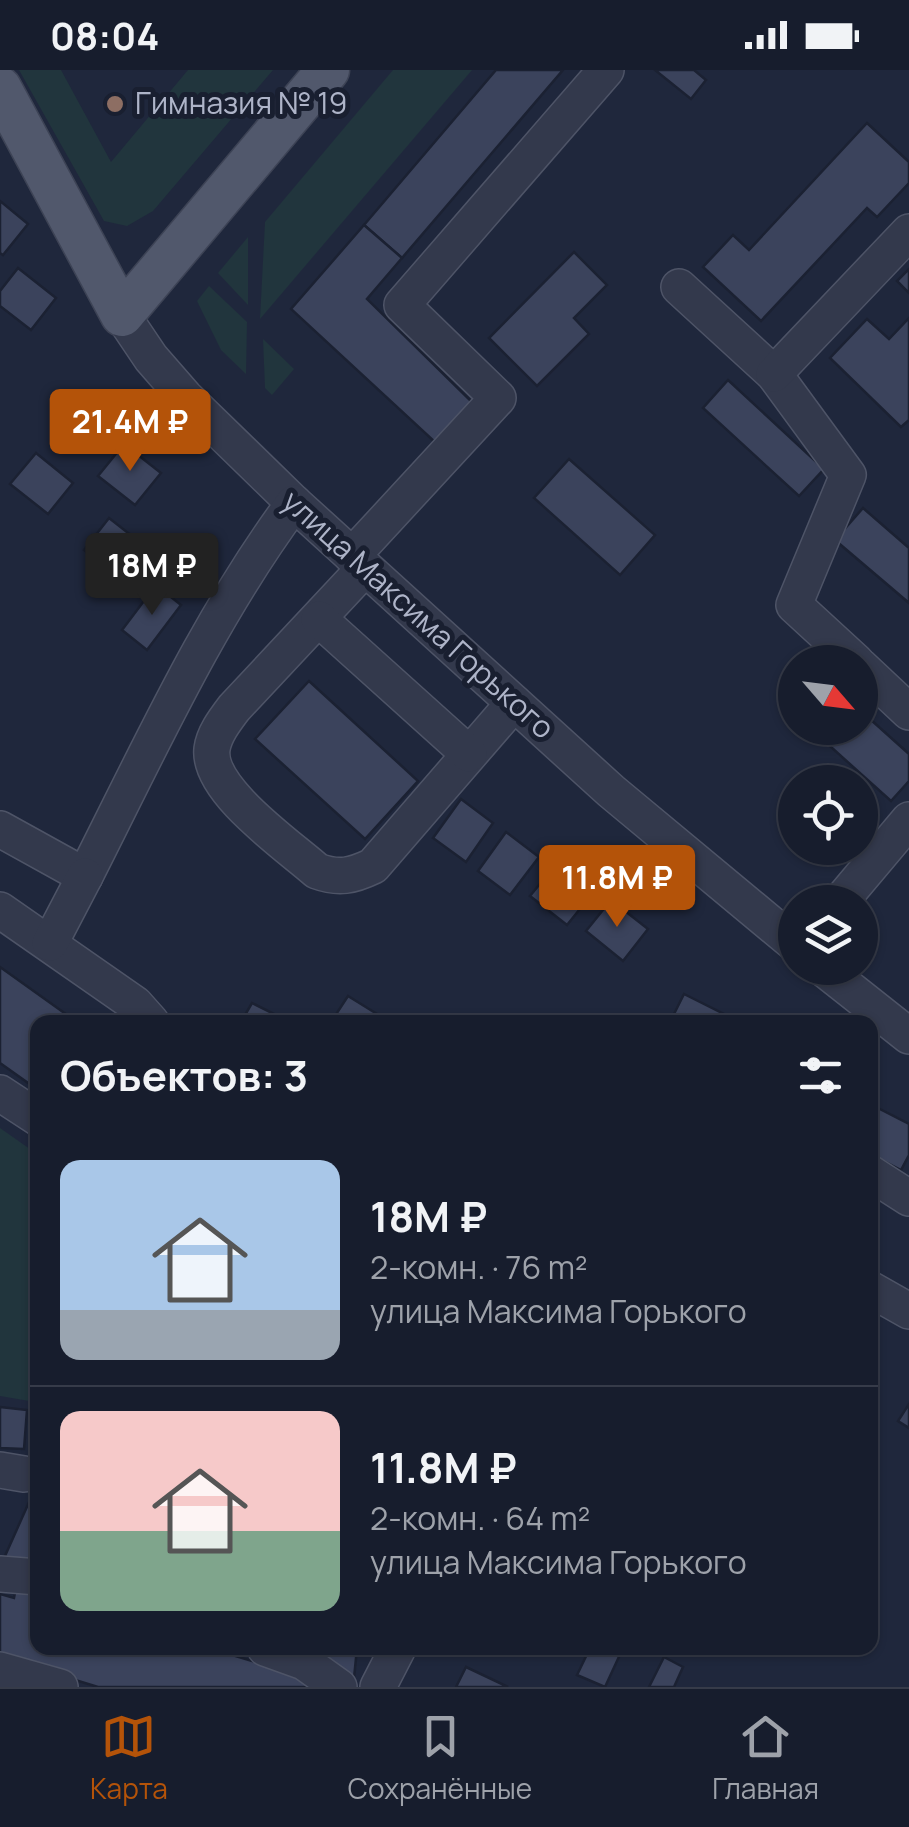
<!DOCTYPE html>
<html lang="ru">
<head>
<meta charset="utf-8">
<style>
	:root { --surface:#171d2d; --page:#242a39; --text:#f1f3f6; --muted:#9ea2aa; --line:#363b49; --accent:#b45309 }
	body { margin:0; font-family:Manrope,sans-serif; background:var(--page); color:var(--text); height:100vh; display:flex; flex-direction:column; font-size:38px; white-space:nowrap }
	* { box-sizing:border-box; margin:0 }
	p { font-size:32px; color:var(--muted) }
	.icon { flex:none; width:55px; height:55px; fill:none; stroke:currentColor; stroke-width:2; stroke-linecap:round; stroke-linejoin:round }
	.map { position:relative; flex:1; overflow:hidden }
	.drawer { position:absolute; left:30px; top:945px; width:848px; height:640px; display:flex; flex-direction:column; background:var(--surface); border-radius:20px; box-shadow:0 2px 8px #0004,0 0 0 2px var(--line) }
	.drawer>* { flex:none }
	.needle { width:65px; rotate:118deg }
	.controls { position:absolute; left:778px; top:575px; display:grid; gap:20px }
	.controls a { display:grid; place-items:center; width:100px; height:100px; border-radius:50%; background:var(--surface); box-shadow:0 2px 8px #0004,0 0 0 2px var(--line); font-size:50px }
	.price { position:absolute; translate:-50% -85px; padding:0 22px; border-radius:10px; background:var(--accent); color:#fff; font-size:32px; line-height:65px; filter:drop-shadow(0 2px 5px #0008) }
	.price::after { content:''; position:absolute; left:50%; top:60px; width:30px; height:22px; margin-left:-15px; background:inherit; clip-path:polygon(0 0,100% 0,50% 100%) }
	.price.current { background:#222; color:#fff }
	ul { padding:0; list-style:none }
	li { display:flex; align-items:center; gap:30px; height:250px; padding:0 30px }
	li+li { border-top:2px solid var(--line) }
	li span { display:grid; place-items:center; flex:none; width:280px; height:200px; border-radius:20px; color:#555 }
	li>.icon { margin-inline-start:auto }
	span .icon { width:120px; height:120px; fill:#fffc; stroke-width:1 }
	li b { font-size:42px }
	h2 { display:flex; justify-content:space-between; align-items:center; height:120px; padding:0 30px; font-size:42px }
	.status { display:flex; justify-content:space-between; align-items:center; height:70px; padding:0 50px; background:var(--surface); direction:ltr }
	.status svg { height:28px; fill:currentColor }
	.menu { display:flex; justify-content:space-around; align-items:center; height:140px; border-top:2px solid var(--line); background:var(--surface); font-size:28px; color:var(--muted) }
	.menu a { display:grid; justify-items:center; gap:5px }
	.menu .current { color:var(--accent) }
	.map>svg:first-child { display:block }
</style>
</head>
<body>
<div class="status"><b>08:04</b><svg viewBox="0 0 49 12"><path d="M0 12V9h3v3zM5 12V6h3v6zM10 12V3h3v9zM15 12V0h3v12zM26 1h20v11H26zM47 4h2v5h-2z"/></svg></div>
<div class="map">
<svg width="909" height="1617" viewBox="0 0 909 1617">
	<rect width="100%" height="100%" fill="#1f273c"/>
	<g fill="#21353d">
		<polygon points="19,0 61,0 111,92 188,0 273,0 153,141 127,156 104,151"/>
		<polygon points="393,0 472,0 260,249 265,152"/>
		<polygon points="248,167 248,235 218,203"/>
		<polygon points="209,216 247,252 246,304 221,280 197,231"/>
		<polygon points="263,269 294,299 272,325 265,318"/>
		<polygon points="0,1058 37,1084 37,1363 35,1332 0,1326"/>
	</g>
	<g fill="#3b435c" stroke="#1b2132" stroke-width="2.5">
		<polygon points="496,0 563,0 402,188 364,155"/>
		<polygon points="655,0 694,0 706,10 691,29"/>
		<polygon points="867,53 909,92 909,113 877,147 867,138 761,251 703,197 733,165 749,180"/>
		<polygon points="0,131 28,154 3,185 0,183"/>
		<polygon points="364,155 402,188 367,229 475,335 437,374 291,239"/>
		<polygon points="574,182 607,215 574,248 589,264 537,316 489,268"/>
		<polygon points="18,198 56,228 31,260 0,236 0,221"/>
		<polygon points="909,199 909,223 897,211"/>
		<polygon points="909,248 909,350 901,357 830,288 867,249 889,269"/>
		<polygon points="728,310 824,399 799,426 703,338"/>
		<polygon points="124,374 161,403 135,435 98,406"/>
		<polygon points="36,383 73,413 48,444 10,414"/>
		<polygon points="569,389 655,465 620,505 534,428"/>
		<polygon points="863,438 909,478 909,533 835,470"/>
		<polygon points="109,448 146,477 121,509 84,480"/>
		<polygon points="156,515 181,535 147,580 122,560"/>
		<polygon points="309,611 418,711 365,769 255,669"/>
		<polygon points="860,640 909,684 909,711 891,731 811,659 860,658"/>
		<polygon points="461,729 493,753 466,792 433,768"/>
		<polygon points="506,762 539,787 510,825 478,801"/>
		<polygon points="556,794 592,824 567,855 530,826"/>
		<polygon points="611,830 648,859 623,891 586,861"/>
		<polygon points="0,897 77,952 38,952 38,1020 0,993"/>
		<polygon points="684,924 740,952 670,952"/>
		<polygon points="348,926 390,952 331,952"/>
		<polygon points="252,933 290,952 241,952"/>
		<polygon points="870,1034 909,1054 909,1085 901,1100 870,1084"/>
		<polygon points="909,1334 909,1358 898,1351"/>
		<polygon points="0,1337 27,1340 24,1379 0,1378"/>
		<polygon points="38,1412 38,1486 31,1499 5,1486"/>
		<polygon points="17,1512 38,1519 38,1578 209,1578 305,1607 319,1617 98,1617 0,1587 0,1524 14,1528"/>
		<polygon points="299,1578 357,1578 354,1608 314,1583"/>
		<polygon points="590,1578 623,1578 605,1617 577,1605"/>
		<polygon points="664,1587 683,1597 674,1617 649,1617"/>
		<polygon points="466,1597 508,1617 456,1617"/>
	</g>
	<g fill="none" stroke-linecap="round" stroke-linejoin="round">
		<defs>
			<g id="minor">
				<polyline points="679,217 774,304 848,405 794,535 856,592"/>
				<polyline points="122,245 151,288 185,327 294,433 611,721 795,874"/>
				<polyline points="774,304 909,162"/>
				<polyline points="352,486 498,328 402,235 606,0"/>
				<path d="M 365,498 L 234,638 C 225,650 214,664 212,679 C 207,720 289,776 317,801 C 339,809 352,806 373,796 L 514,633"/>
				<polyline points="319,549 469,684"/>
				<polyline points="860,596 909,642"/>
				<path d="M 0,759 L 85,806 C 149,680 209,547 294,433"/>
				<polyline points="840,832 909,750"/>
				<polyline points="0,840 135,934 151,952"/>
				<polyline points="50,873 85,806"/>
				<polyline points="823,898 909,966"/>
				<polyline points="0,1023 38,1048"/>
				<polyline points="870,1103 909,1128"/>
				<polyline points="870,1219 909,1241"/>
				<polyline points="0,1400 24,1404"/>
				<polyline points="0,1504 38,1507"/>
				<polyline points="265,1578 304,1592 339,1617"/>
				<polyline points="0,1600 60,1617"/>
				<polyline points="378,1617 398,1578"/>
			</g>
			<polyline id="major" points="0,18 122,245 328,0"/>
		</defs>
		<use href="#minor" stroke="#4e5467" stroke-width="38"/>
		<use href="#major" stroke="#3d4355" stroke-width="45"/>
		<use href="#minor" stroke="#33394c" stroke-width="35"/>
		<use href="#major" stroke="#51586c" stroke-width="42"/>
	</g>
	<circle fill="#8d6e63" stroke="#191f30" stroke-width="4" cx="115" cy="34" r="10"/>
	<g text-anchor="middle" stroke-width="10" stroke-linejoin="round" paint-order="stroke">
		<g font-size="30" fill="#aeb4c8" stroke="#191f30" text-anchor="start">
			<text x="135" y="44">Гимназия № 19</text>
		</g>
		<g font-size="30" fill="#aeb4c8" stroke="#191f30">
			<text transform="translate(418 545) rotate(42)" y="10">улица Максима Горького</text>
		</g>
	</g>
</svg>
<div class="controls">
<a><svg class="needle" viewBox="-14 -14 28 28"><path d="M0-13l5 13h-10z" fill="#e53935"/><path d="M0 13l5-13h-10z" fill="#9ea2aa"/></svg></a>
<a><svg class="icon" aria-label="locate" viewBox="0 0 24 24"><circle cx="12" cy="12" r="6"/><path d="M12 2v4M12 18v4M2 12h4M18 12h4"/></svg></a>
<a><svg class="icon" aria-label="layers" viewBox="0 0 24 24"><path d="M12 4l9 5-9 5-9-5zM3 14l9 5 9-5"/></svg></a>
</div>
<b class="price" style="left:130px;top:404px">21.4M ₽</b>
<b class="price current" style="left:152px;top:548px">18M ₽</b>
<b class="price" style="left:617px;top:860px">11.8M ₽</b>
<section class="drawer">
<h2>Объектов: 3<svg class="icon" aria-label="filters" viewBox="0 0 24 24"><path d="M4 7h16M4 17h16"/><circle cx="9" cy="7" r="2"/><circle cx="15" cy="17" r="2"/></svg></h2>
<ul>
<li><span style="background:linear-gradient(#a9c7e8 75%,#9aa5b1 0)"><svg class="icon" aria-label="home" viewBox="0 0 24 24"><path d="M3 11l9-7 9 7M6 9v11h12V9"/></svg></span><div><b>18M ₽</b><p>2-комн. · 76 m²</p><p>улица Максима Горького</p></div></li>
<li><span style="background:linear-gradient(#f6c9c9 60%,#7fa58c 0)"><svg class="icon" aria-label="home" viewBox="0 0 24 24"><path d="M3 11l9-7 9 7M6 9v11h12V9"/></svg></span><div><b>11.8M ₽</b><p>2-комн. · 64 m²</p><p>улица Максима Горького</p></div></li>
</ul>
</section>
</div>
<nav class="menu">
<a class="current"><svg class="icon" aria-label="map" viewBox="0 0 24 24"><path d="M3 6l6-2 6 2 6-2v14l-6 2-6-2-6 2zM9 4v14M15 6v14"/></svg>Карта</a>
<a><svg class="icon" aria-label="saved" viewBox="0 0 24 24"><path d="M7 4h10v16l-5-4-5 4z"/></svg>Сохранённые</a>
<a><svg class="icon" aria-label="home" viewBox="0 0 24 24"><path d="M3 11l9-7 9 7M6 9v11h12V9"/></svg>Главная</a>
</nav>
</body>
</html>
